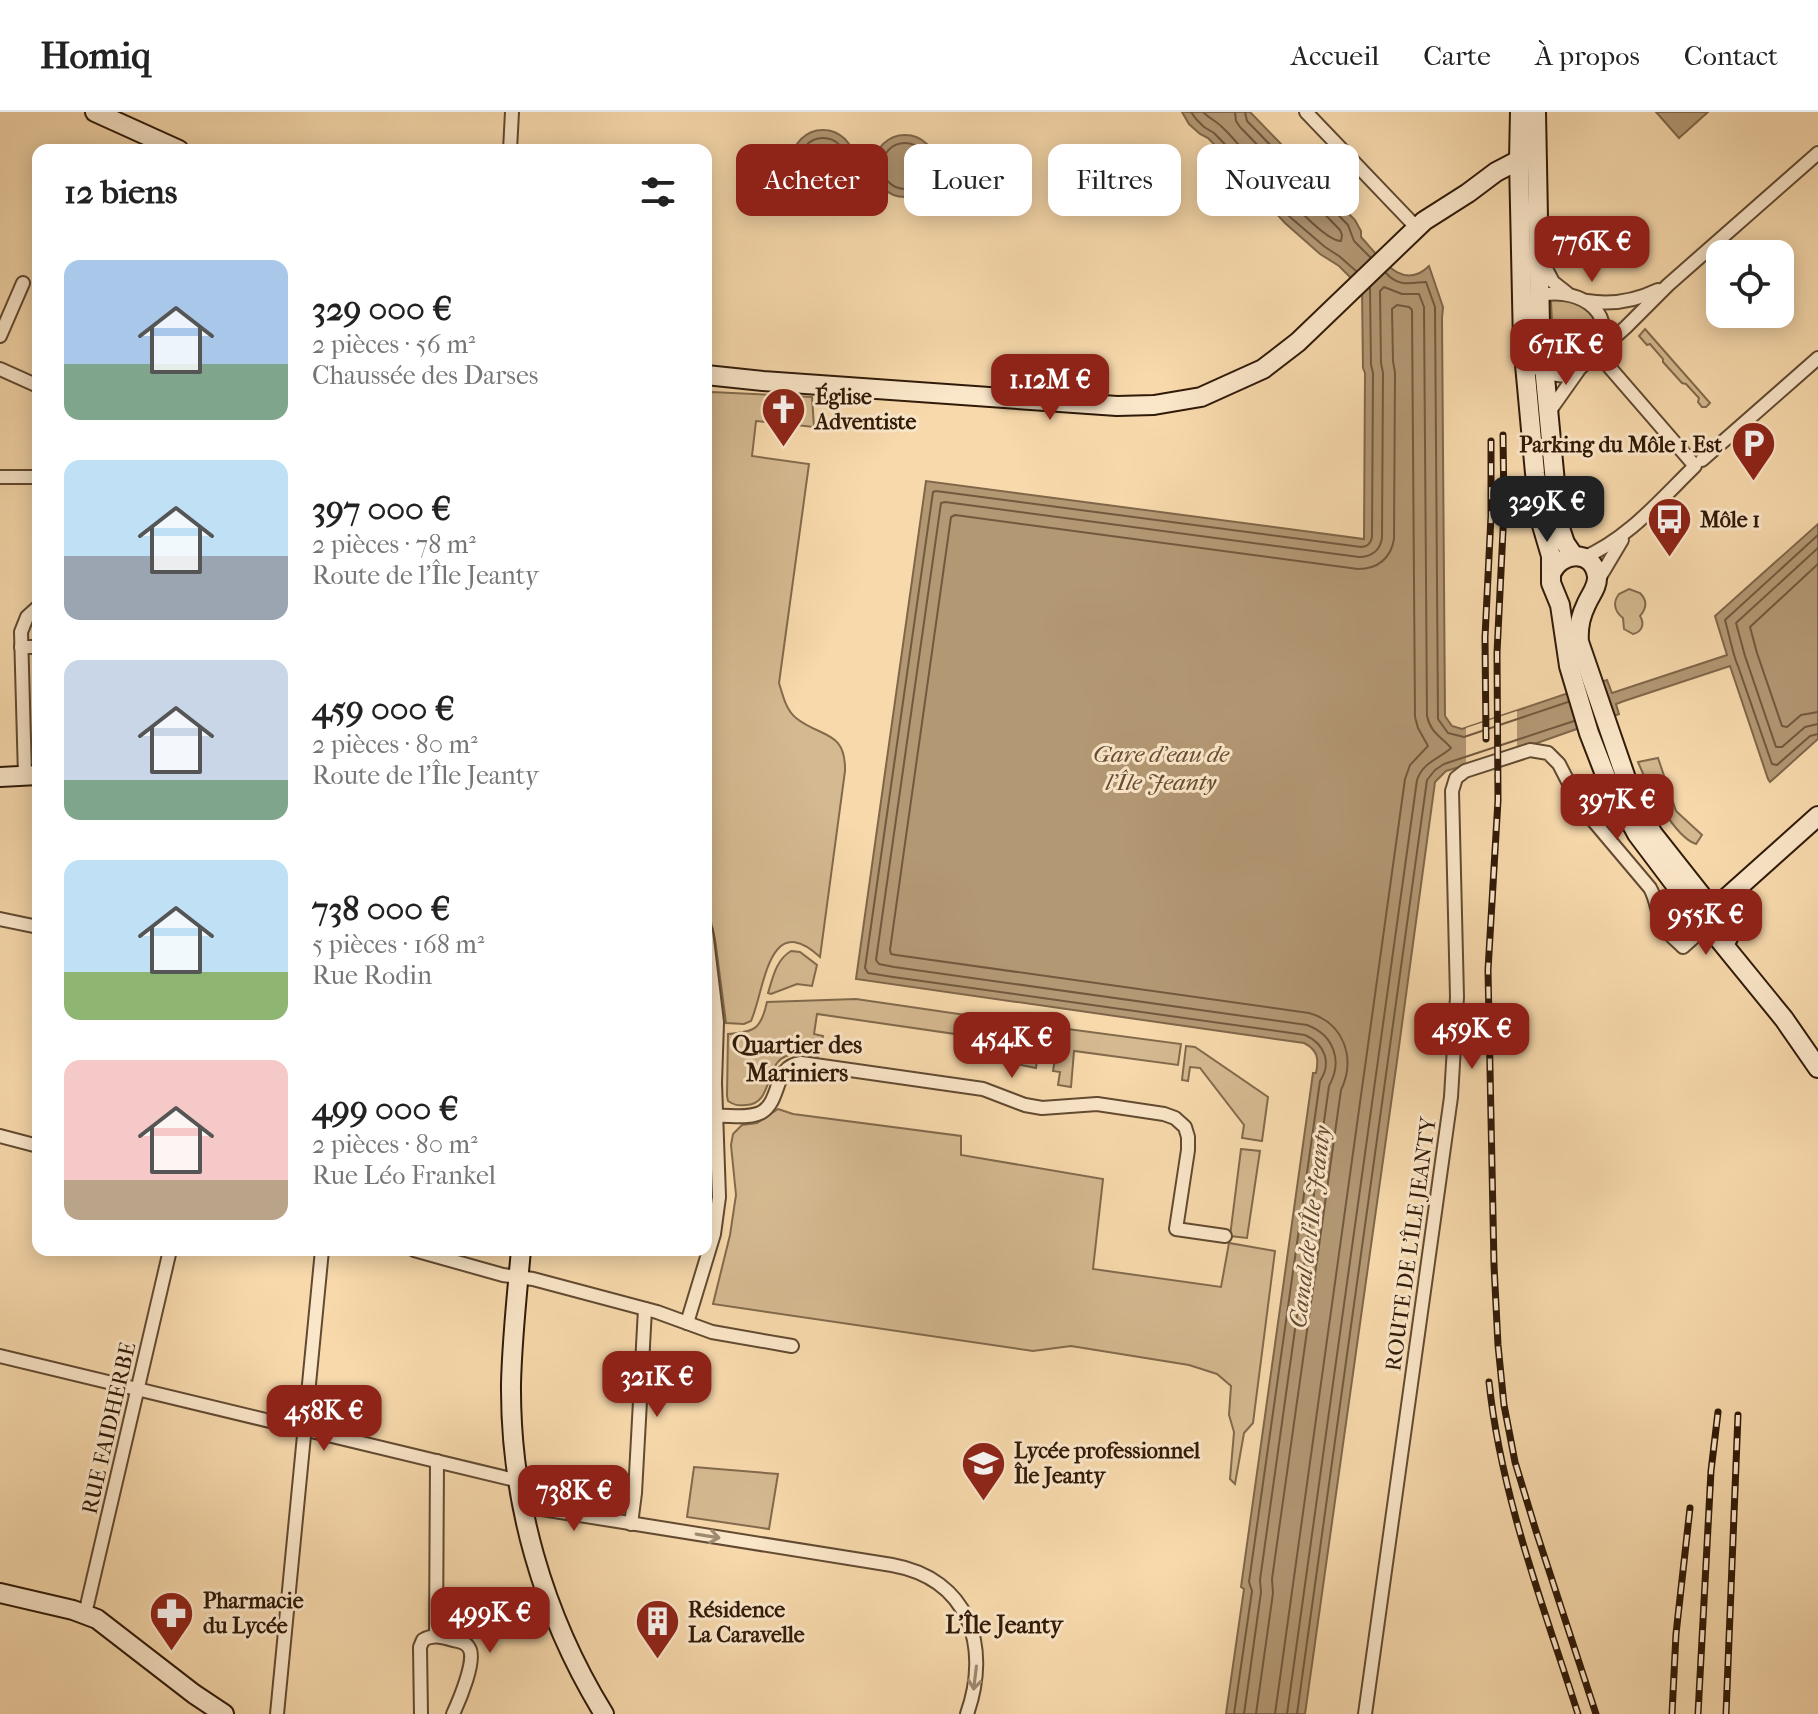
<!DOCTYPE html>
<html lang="fr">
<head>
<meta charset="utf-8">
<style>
	:root { --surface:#fff; --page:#f6f6f6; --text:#222; --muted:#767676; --line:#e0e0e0; --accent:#8f2418 }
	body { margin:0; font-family:"IM FELL French Canon",serif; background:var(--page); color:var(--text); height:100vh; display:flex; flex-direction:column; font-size:30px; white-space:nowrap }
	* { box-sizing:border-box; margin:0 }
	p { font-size:26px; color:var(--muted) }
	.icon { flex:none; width:44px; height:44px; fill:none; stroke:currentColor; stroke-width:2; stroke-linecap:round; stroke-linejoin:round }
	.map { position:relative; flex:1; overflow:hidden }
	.sheet { position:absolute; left:32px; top:32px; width:680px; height:1112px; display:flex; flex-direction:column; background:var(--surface); border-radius:16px; box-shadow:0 4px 20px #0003 }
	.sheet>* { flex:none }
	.top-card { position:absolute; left:736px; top:32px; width:760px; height:72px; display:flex; gap:16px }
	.buttons { position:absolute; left:1706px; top:128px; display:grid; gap:16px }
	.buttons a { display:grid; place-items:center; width:88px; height:88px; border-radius:16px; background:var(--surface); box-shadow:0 4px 20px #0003; font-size:40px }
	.price { position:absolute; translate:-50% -68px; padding:0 18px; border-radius:16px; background:var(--accent); color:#fff; font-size:26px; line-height:52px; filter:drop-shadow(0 2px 4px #0008) }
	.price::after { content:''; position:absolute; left:50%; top:48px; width:24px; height:18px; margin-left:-12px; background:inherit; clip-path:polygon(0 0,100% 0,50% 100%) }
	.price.active { background:#222; color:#fff }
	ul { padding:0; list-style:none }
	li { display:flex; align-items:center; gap:24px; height:200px; padding:0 32px }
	li span { display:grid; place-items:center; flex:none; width:224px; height:160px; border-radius:16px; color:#555 }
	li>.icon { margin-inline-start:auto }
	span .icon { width:96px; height:96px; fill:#fffc; stroke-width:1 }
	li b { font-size:34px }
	h2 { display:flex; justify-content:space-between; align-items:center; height:96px; padding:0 32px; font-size:34px }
	.chip { padding:0 28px; border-radius:16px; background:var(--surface); box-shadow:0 4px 20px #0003; font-size:28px; line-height:72px }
	.chip.active { background:var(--accent); color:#fff }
	header { display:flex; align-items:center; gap:48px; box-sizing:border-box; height:112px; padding:0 40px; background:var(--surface); border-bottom:2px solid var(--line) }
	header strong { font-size:38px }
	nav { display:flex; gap:44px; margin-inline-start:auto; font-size:28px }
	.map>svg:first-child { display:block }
</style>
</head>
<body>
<header>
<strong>Homiq</strong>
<nav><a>Accueil</a><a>Carte</a><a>À propos</a><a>Contact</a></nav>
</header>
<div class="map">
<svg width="1818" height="1602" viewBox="0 0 1818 1602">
	<rect width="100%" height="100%" fill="#f7d9ac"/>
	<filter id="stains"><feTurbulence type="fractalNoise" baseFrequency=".0025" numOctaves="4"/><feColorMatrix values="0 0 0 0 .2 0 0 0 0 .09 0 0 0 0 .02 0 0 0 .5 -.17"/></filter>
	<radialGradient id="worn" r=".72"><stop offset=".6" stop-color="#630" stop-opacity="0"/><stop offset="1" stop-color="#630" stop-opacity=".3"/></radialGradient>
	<g fill="#d5b990" stroke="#826a4c" stroke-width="2">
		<path d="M 1561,186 C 1567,189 1574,190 1580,193 C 1613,213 1590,249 1563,259 L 1558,256 L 1554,249 L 1551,190 L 1553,187 Z"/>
		<polygon points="1645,217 1710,291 1706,295 1702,295 1698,290 1699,286 1686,272 1682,271 1663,250 1663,247 1650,232 1647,233 1639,224"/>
		<path d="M 711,280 L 812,285 L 814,315 L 756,309 L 752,344 L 809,352 L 779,571 C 783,584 786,598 796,606 C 821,626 846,618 845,659 L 820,845 C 768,797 765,877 751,909 L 744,912 L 726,911 L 715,827 L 707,793 L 711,706 L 706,683 L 706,282 Z"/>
		<path d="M 1629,477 L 1640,481 C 1647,488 1647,496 1640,504 C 1645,512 1642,520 1633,522 L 1624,517 L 1623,506 C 1615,500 1612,491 1619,482 Z"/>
		<path d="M 1658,646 L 1676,699 L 1702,723 L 1696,732 C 1674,725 1647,672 1638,650 Z"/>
		<path d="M 791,839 L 800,840 L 817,853 L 812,874 L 797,872 L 771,882 L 768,881 C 773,865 776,848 791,839 Z"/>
		<path d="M 856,887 L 1041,914 L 1036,956 L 1021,953 L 1024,932 L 817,902 L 814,922 L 823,924 L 818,944 C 807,940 786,939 777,951 C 766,965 769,992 746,993 C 738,994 734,993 728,989 L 727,984 L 728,922 C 755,920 761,917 767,890 Z"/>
		<polygon points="1060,916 1181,932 1178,953 1074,939 1071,975 1058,973 1060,960 1053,959"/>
		<polygon points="1186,934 1195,935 1268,985 1262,1029 1242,1026 1244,1013 1200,956 1190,955 1188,969 1182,968"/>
		<polygon points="778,997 793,1002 961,1024 961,1043 1103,1067 1093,1157 1221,1175 1229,1131 1275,1139 1253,1311 1244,1321 1235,1372 1230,1367 1234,1320 1229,1303 1231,1274 1217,1262 1189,1253 1071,1234 1033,1239 713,1192 730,1123 736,1083 731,1033 733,1022 742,1013 757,1011"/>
		<polygon points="1241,1037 1260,1039 1247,1126 1230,1124"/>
		<polygon points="694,1355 778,1362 769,1417 687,1405"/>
	</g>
	<g fill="#b39874" stroke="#7f6649" stroke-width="2">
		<path d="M 1182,0 L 1250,0 L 1355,108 L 1361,119 L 1361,125 C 1379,144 1402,181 1429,154 L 1443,195 L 1442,206 L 1445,604 L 1452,614 L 1462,617 L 1607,568 L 1612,581 L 1727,543 L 1715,504 L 1818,412 L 1818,627 L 1770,670 L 1768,667 L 1730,554 L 1624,589 L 1616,592 L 1619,602 L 1520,637 L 1446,659 L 1435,670 L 1397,949 L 1305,1602 L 1226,1602 L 1244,1477 L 1241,1475 L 1313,961 L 1316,961 C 1319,947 1318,938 1304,931 L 856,867 L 926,369 L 1364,427 L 1365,261 L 1363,256 L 1362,177 L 1339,154 L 1320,142 L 1285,111 L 1260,84 L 1260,80 L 1235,59 L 1235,54 L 1208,26 L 1200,22 L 1189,12 Z"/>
		<polygon points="1656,0 1708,0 1679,26"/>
		<circle cx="823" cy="49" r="31"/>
		<circle cx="905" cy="54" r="31"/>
	</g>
	<polygon fill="#f7d9ac" points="1517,599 1517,637 1466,653 1466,616"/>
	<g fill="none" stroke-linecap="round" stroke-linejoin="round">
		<g stroke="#72593e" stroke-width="2">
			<polyline points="1191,0 1196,7 1204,15 1214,21 1240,48 1244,56 1265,74 1269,81 1290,105 1325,135 1339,144 1356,159"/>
			<path d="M 1203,0 C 1209,6 1216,9 1222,15 C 1233,25 1242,37 1251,48 C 1258,55 1268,60 1274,69 C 1284,83 1325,129 1341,129 L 1342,123 L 1340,118 L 1240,15 L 1236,9 L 1235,0"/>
			<polyline points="1245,0 1247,9 1348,113 1354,129 1370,145"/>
			<circle cx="823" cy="49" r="23"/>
			<circle cx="905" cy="54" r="23"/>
			<path d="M 1386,161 C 1398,175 1410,171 1426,170 L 1435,195 L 1438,607 L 1448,621 L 1464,625 L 1568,590"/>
			<path d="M 1818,423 L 1725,508 C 1728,518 1734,547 1738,554 L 1772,652 L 1777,653 L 1810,624 L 1818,622"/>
			<polyline points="1818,436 1736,511 1745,544 1776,635 1782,635 1805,615 1818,612"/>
			<polyline points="1818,452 1750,515 1757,541 1782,614 1787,615 1801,603 1818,600"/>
			<path d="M 1234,1602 L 1252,1479 L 1249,1470 L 1320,969 C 1332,951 1325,932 1305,923 L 893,865 L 868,861 L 865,856 L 933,380 L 936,379 L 1361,435 C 1367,435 1371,431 1372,425 L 1373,261 L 1371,253 L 1370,176"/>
			<path d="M 1244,1602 L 1261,1480 L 1260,1468 L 1329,974 C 1343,949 1334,923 1307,913 L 894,855 L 879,852 L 876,848 L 941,391 L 945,390 L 1359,445 C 1372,445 1380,438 1382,426 L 1383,261 L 1381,251 L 1380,179 L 1384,175 L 1402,182 L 1419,182 L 1424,195 L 1427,604 C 1431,622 1442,625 1451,636 C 1439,647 1423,650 1417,668 L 1287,1602"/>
			<path d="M 1256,1602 L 1273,1481 L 1272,1467 L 1341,978 C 1356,946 1344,911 1309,901 L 896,843 L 891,842 L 890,838 L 951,405 L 955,403 L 1358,457 C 1378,457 1391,446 1394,427 L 1395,261 L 1393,249 L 1392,197 L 1397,193 L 1409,195 L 1412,198 L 1415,605 L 1418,616 L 1428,634 L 1410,653 L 1405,667 L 1275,1602"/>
			<polyline points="1297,1602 1427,668 1435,658 1444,652 1574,609"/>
		</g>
		<defs>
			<g id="street">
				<polyline points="1306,0 1417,116"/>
				<polyline points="510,38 512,0"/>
				<polyline points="1542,149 1553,170 1567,181"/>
				<path d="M 1536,184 C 1573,174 1618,195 1599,239"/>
				<path d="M 1587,189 C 1611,193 1635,189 1658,178"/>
				<polyline points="0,224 23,171"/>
				<polyline points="1525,240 1538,257 1550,262 1566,264 1578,258 1626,215 1668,173 1818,41"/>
				<polyline points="0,257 38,274"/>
				<polyline points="1549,300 1578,259"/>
				<polyline points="1702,348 1818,246"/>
				<polyline points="0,365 38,365"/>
				<path d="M 1583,446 C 1628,427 1660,388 1695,354 L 1598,242"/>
				<polyline points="1597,470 1622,428"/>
				<polyline points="21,535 38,535"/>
				<polyline points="25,664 21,520 27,505 38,495"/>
				<polyline points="0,807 38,815"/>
				<path d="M 716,1004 C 730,1003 750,1007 762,1000 C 782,987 773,954 801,951 L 983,977 L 1025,993 L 1042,996 L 1097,992 L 1164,1002 L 1175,1006 L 1185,1015 L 1188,1025 L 1188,1038 L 1176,1117 L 1225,1124"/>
				<polyline points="0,1024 38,1034"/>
				<polyline points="414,1138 503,1163 533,1167 657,1200 712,1220 792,1234"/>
				<polyline points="687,1211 714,1122 719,1085 715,971 717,910 706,819"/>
				<polyline points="0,1244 519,1369"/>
				<path d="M 523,1394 L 892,1453 C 969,1467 991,1534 967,1602"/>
				<polyline points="631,1412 635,1381 645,1197"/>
				<polyline points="85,1502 170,1138"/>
				<polyline points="436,1524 437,1349"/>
				<polyline points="277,1602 322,1138"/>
				<path d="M 421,1602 L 420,1535 L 423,1528 C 433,1522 442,1525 453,1528 C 459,1529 466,1530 469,1536 C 477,1547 459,1589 453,1602"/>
				<path d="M 1365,1602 L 1451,985 L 1457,885 L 1452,679 L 1456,666 L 1465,659 L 1530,638 L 1548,641 L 1559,652 L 1580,693 L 1650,776 C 1657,788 1657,803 1664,815 C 1669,823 1677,829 1683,835 L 1712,809"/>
			</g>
			<g id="secondary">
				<polyline points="95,0 179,38"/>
				<polyline points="1520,0 1519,48 1523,231 1535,361 1541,410 1551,444 1551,471 1560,493 1569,554 1589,621 1606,665 1637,722 1683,783 1784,907 1818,956"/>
				<polyline points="1536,0 1540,212 1559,413 1565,431 1574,444"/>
				<polyline points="706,263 763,269 1117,294 1154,293 1201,285 1263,257 1298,230 1424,109 1468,81 1496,60 1519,48"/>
				<path d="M 1551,462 C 1560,439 1593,437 1597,464 C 1598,475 1590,483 1586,493 C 1580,505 1578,517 1579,530 L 1630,678 L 1640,701 L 1653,722 L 1713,798 L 1728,826"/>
				<polyline points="0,665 38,663"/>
				<polyline points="1704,806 1818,704"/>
				<path d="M 521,1138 C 517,1182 512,1227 511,1272 C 510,1388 543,1503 604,1602"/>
				<polyline points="0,1481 73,1498 97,1507 194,1582 224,1602"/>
			</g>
		</defs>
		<use href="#street" stroke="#624a31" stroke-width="16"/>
		<use href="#secondary" stroke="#301a08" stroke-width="22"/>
		<use href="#street" stroke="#fae6c9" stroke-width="12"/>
		<use href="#secondary" stroke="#fae6c9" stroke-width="18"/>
		<defs>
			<g id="rail">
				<polyline points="1503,323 1504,398 1497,541 1498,688 1488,858 1494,1153 1498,1233 1504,1293 1515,1350 1536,1419 1596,1602"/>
				<polyline points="1486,627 1485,525 1491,404 1491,329"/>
				<path d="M 1489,1270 C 1501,1384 1543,1493 1578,1602"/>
				<polyline points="1672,1602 1676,1522 1690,1396"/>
				<polyline points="1698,1602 1711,1359 1718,1300"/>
				<polyline points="1726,1602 1738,1303"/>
			</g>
		</defs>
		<use href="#rail" stroke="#301a08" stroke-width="7"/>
		<use href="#rail" stroke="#fae6c9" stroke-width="4" stroke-dasharray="12" stroke-linecap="butt"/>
	</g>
	<defs><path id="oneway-shaft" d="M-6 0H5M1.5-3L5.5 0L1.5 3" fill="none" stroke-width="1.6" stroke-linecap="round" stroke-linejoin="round" transform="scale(2)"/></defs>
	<g stroke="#9f8a72">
		<use href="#oneway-shaft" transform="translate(708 1424) rotate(9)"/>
		<use href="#oneway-shaft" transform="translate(975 1566) rotate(97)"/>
	</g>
	<defs>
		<symbol id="church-pin" viewBox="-11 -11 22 30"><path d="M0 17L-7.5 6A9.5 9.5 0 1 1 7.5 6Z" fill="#8f2418" stroke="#fae6c9"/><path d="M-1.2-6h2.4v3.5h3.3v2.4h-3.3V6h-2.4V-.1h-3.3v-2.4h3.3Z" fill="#fff"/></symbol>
		<symbol id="parking-pin" viewBox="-11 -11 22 30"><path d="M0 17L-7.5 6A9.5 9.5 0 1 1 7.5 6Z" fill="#8f2418" stroke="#fae6c9"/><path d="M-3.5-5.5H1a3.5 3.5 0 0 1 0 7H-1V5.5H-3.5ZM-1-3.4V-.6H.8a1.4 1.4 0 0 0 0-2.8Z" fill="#fff"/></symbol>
		<symbol id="bus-pin" viewBox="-11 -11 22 30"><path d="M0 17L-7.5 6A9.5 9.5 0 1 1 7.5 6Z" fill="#8f2418" stroke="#fae6c9"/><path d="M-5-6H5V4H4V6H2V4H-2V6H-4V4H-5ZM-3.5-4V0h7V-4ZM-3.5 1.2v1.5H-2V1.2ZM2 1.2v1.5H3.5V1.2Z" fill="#fff"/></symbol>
		<symbol id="school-pin" viewBox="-11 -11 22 30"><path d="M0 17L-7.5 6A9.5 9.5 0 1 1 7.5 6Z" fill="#8f2418" stroke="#fae6c9"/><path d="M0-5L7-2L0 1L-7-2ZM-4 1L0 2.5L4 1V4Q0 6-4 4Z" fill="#fff"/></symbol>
		<symbol id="pharmacy-pin" viewBox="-11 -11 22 30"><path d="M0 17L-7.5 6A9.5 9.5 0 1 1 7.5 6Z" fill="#8f2418" stroke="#fae6c9"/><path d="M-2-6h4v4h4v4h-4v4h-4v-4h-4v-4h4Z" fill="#fff"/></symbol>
		<symbol id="building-pin" viewBox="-11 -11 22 30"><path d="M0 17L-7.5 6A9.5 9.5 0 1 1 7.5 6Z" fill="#8f2418" stroke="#fae6c9"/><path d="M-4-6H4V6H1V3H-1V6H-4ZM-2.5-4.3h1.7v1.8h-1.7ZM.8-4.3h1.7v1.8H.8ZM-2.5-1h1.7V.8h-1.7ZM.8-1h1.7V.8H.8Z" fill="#fff"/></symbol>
	</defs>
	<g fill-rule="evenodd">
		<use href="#church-pin" x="758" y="272" width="51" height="69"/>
		<use href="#parking-pin" x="1728" y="306" width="51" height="69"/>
		<use href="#bus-pin" x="1644" y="382" width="51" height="69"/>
		<use href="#school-pin" x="958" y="1326" width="51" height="69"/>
		<use href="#pharmacy-pin" x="146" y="1476" width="51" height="69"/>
		<use href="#building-pin" x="632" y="1484" width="51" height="69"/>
	</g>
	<g text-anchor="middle" stroke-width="6" stroke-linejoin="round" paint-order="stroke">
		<g font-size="22" font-weight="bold" fill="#301a08" stroke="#fae6c9" text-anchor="start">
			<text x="815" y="292">Église<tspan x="815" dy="25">Adventiste</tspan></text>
			<text x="1722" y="340" text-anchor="end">Parking du Môle 1 Est</text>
			<text x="1700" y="415">Môle 1</text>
			<text x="1014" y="1346">Lycée professionnel<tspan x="1014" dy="25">Île Jeanty</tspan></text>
			<text x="203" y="1496">Pharmacie<tspan x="203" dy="25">du Lycée</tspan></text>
			<text x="688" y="1505">Résidence<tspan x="688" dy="25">La Caravelle</tspan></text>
		</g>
		<g font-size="22" fill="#301a08" stroke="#fae6c9">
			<text transform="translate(1410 1132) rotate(-82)" y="8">ROUTE DE L'ÎLE JEANTY</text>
			<text transform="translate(108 1316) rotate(-77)" y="8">RUE FAIDHERBE</text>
		</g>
		<g font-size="24" font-style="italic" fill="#644c33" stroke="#fae6c9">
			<text x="1161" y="650">Gare d'eau de<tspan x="1161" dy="28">l'Île Jeanty</tspan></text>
			<text transform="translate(1310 1115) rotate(-83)" y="8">Canal de l'Île Jeanty</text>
		</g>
		<g font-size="24" font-weight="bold" fill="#301a08" stroke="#fae6c9">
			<text x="797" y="941">Quartier des<tspan x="797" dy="28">Mariniers</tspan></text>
			<text x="1004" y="1521">L'Île Jeanty</text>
		</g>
	</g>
	<rect width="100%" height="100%" filter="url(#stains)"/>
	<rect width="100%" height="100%" fill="url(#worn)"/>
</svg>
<div class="buttons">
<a><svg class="icon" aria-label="locate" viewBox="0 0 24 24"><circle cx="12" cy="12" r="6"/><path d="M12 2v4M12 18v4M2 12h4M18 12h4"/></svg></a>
</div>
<b class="price" style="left:1592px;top:172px">776K €</b>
<b class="price" style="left:1566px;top:275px">671K €</b>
<b class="price" style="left:1050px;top:310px">1.12M €</b>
<b class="price active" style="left:1547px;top:432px">329K €</b>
<b class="price" style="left:1617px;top:730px">397K €</b>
<b class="price" style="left:1706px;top:845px">955K €</b>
<b class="price" style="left:1472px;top:959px">459K €</b>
<b class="price" style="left:1012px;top:968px">454K €</b>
<b class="price" style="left:657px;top:1307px">321K €</b>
<b class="price" style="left:324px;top:1341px">458K €</b>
<b class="price" style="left:574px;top:1421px">738K €</b>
<b class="price" style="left:490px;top:1543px">499K €</b>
<div class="top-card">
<a class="chip active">Acheter</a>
<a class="chip">Louer</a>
<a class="chip">Filtres</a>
<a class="chip">Nouveau</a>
</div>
<section class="sheet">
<h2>12 biens<svg class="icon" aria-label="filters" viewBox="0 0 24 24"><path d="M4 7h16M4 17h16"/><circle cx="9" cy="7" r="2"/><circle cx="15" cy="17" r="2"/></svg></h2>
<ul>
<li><span style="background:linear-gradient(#a9c7e8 65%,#7fa58c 0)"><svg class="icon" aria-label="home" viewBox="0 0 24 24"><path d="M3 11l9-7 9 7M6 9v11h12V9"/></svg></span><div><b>329 000 €</b><p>2 pièces · 56 m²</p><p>Chaussée des Darses</p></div></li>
<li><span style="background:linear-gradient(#bfe0f5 60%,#9aa5b1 0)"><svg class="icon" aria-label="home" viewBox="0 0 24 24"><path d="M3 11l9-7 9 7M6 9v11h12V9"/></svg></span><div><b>397 000 €</b><p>2 pièces · 78 m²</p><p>Route de l'Île Jeanty</p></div></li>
<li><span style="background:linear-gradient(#c9d6e8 75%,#7fa58c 0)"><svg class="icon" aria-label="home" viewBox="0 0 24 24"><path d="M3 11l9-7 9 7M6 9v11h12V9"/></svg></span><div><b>459 000 €</b><p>2 pièces · 80 m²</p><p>Route de l'Île Jeanty</p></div></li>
<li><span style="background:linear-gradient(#bfe0f5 70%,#8fb573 0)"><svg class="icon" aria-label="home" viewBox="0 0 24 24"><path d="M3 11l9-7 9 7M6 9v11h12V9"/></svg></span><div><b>738 000 €</b><p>5 pièces · 168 m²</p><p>Rue Rodin</p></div></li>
<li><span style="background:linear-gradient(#f6c9c9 75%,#b9a48a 0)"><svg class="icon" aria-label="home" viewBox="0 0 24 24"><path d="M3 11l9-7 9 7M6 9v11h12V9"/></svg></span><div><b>499 000 €</b><p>2 pièces · 80 m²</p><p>Rue Léo Frankel</p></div></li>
</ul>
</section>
</div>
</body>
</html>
